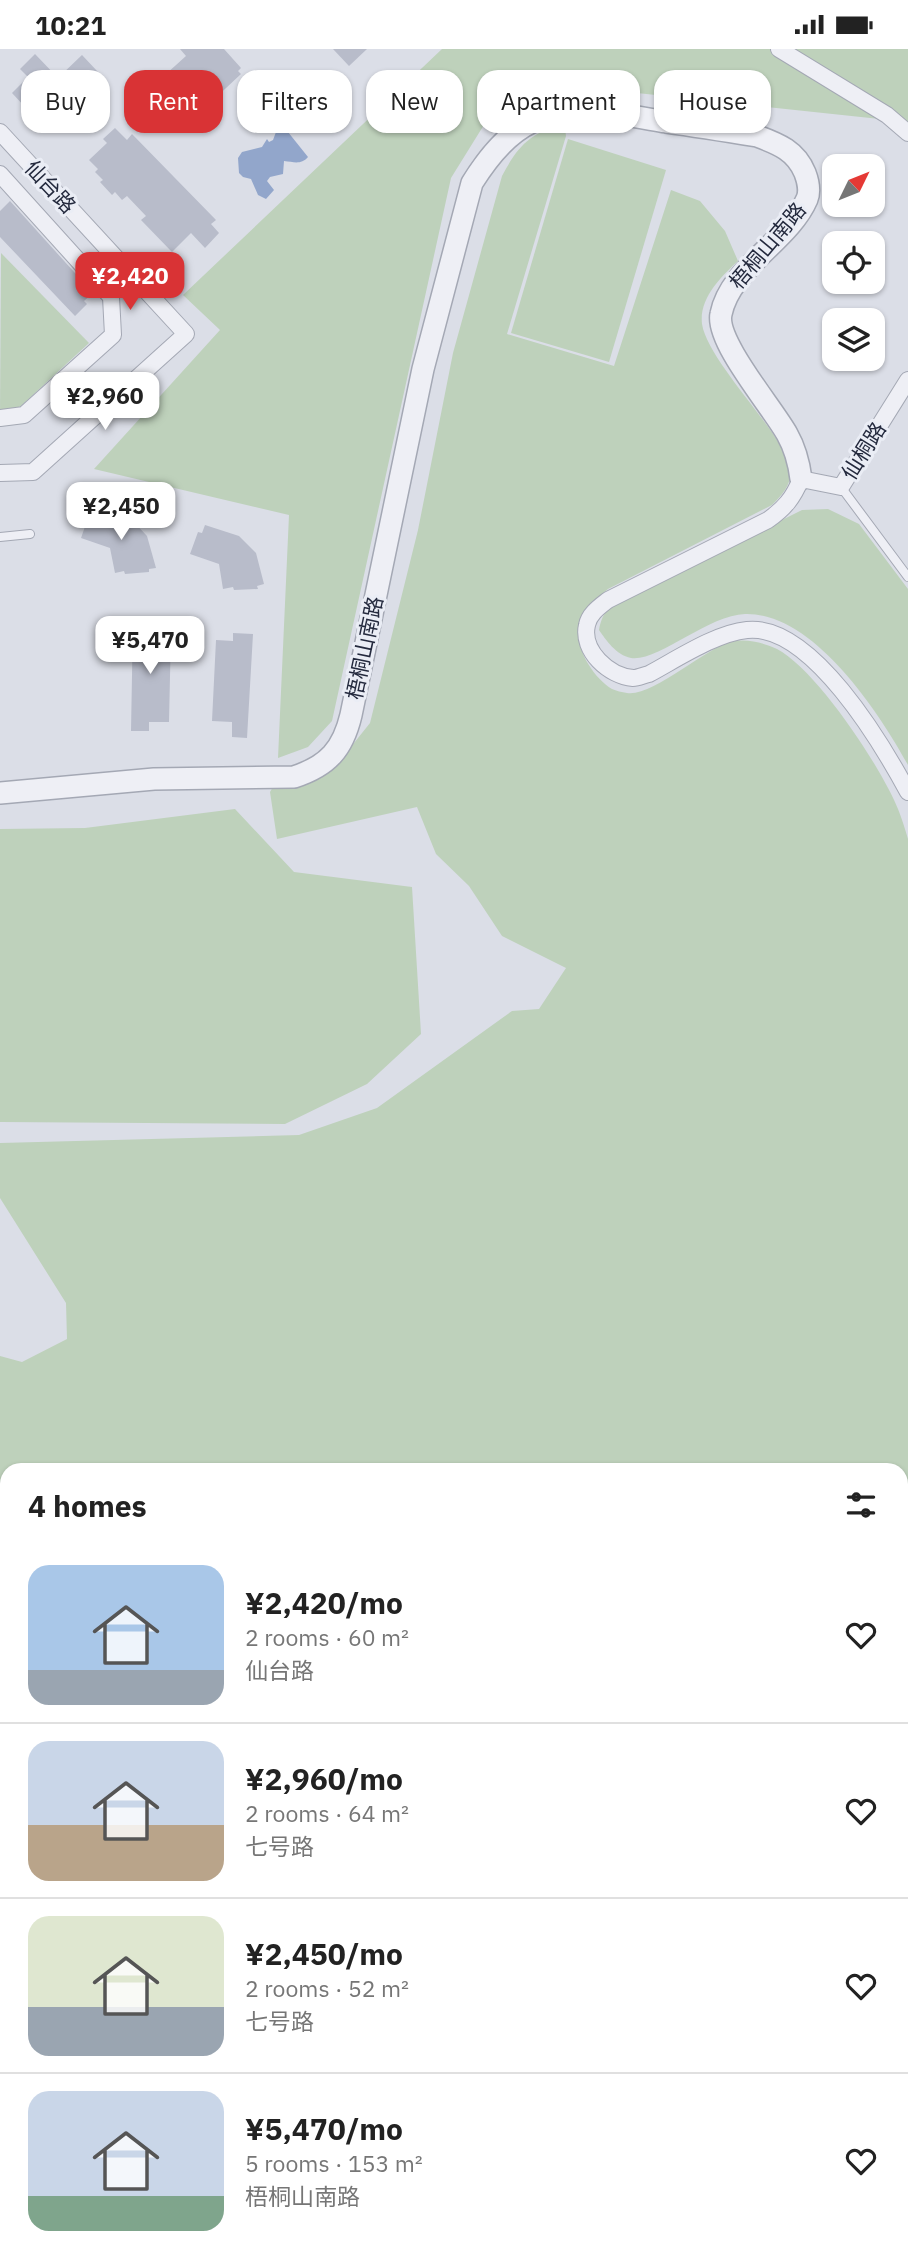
<!DOCTYPE html>
<html lang="en">
<head>
<meta charset="utf-8">
<style>
	:root { --surface:#fff; --page:#f6f6f6; --text:#222; --muted:#767676; --line:#e0e0e0; --accent:#d93335 }
	body { margin:0; font-family:"IBM Plex Sans","Noto Sans SC",sans-serif; background:var(--page); color:var(--text); height:100vh; display:flex; flex-direction:column; font-size:26px; white-space:nowrap }
	* { box-sizing:border-box; margin:0 }
	p { font-size:23px; color:var(--muted) }
	.icon { flex:none; width:38px; height:38px; fill:none; stroke:currentColor; stroke-width:2; stroke-linecap:round; stroke-linejoin:round }
	.map { position:relative; flex:1; overflow:hidden }
	.drawer { position:absolute; left:0px; top:1414px; width:908px; height:798px; display:flex; flex-direction:column; background:var(--surface); border-radius:21px 21px 0 0; box-shadow:0 2px 5px #0004 }
	.drawer>* { flex:none }
	.banner { position:absolute; left:21px; top:21px; width:866px; height:63px; display:flex; gap:14px }
	.needle { width:46px; rotate:47deg }
	.fabs { position:absolute; left:822px; top:105px; display:grid; gap:14px }
	.fabs a { display:grid; place-items:center; width:63px; height:63px; border-radius:14px; background:var(--surface); box-shadow:0 2px 5px #0004; font-size:35px }
	.price { position:absolute; translate:-50% -60px; padding:0 16px; border-radius:14px; background:#fff; color:#222; font-size:23px; line-height:46px; filter:drop-shadow(0 2px 4px #0008) }
	.price::after { content:''; position:absolute; left:50%; top:42px; width:21px; height:16px; margin-left:-10px; background:inherit; clip-path:polygon(0 0,100% 0,50% 100%) }
	.price.on { background:var(--accent); color:#fff }
	ul { padding:0; list-style:none }
	li { display:flex; align-items:center; gap:21px; height:175px; padding:0 28px }
	li+li { border-top:2px solid var(--line) }
	li span { display:grid; place-items:center; flex:none; width:196px; height:140px; border-radius:21px; color:#555 }
	li>.icon { margin-inline-start:auto }
	span .icon { width:84px; height:84px; fill:#fffc; stroke-width:1 }
	li b { font-size:30px }
	h2 { display:flex; justify-content:space-between; align-items:center; height:84px; padding:0 28px; font-size:30px }
	.tag { padding:0 24px; border-radius:21px; background:var(--surface); box-shadow:0 2px 5px #0004; font-size:24px; line-height:63px }
	.tag.on { background:var(--accent); color:#fff }
	.status { display:flex; justify-content:space-between; align-items:center; height:49px; padding:0 35px; background:var(--surface); direction:ltr }
	.status svg { height:19px; fill:currentColor }
	.map>svg:first-child { display:block }
</style>
</head>
<body>
<div class="status"><b>10:21</b><svg viewBox="0 0 49 12"><path d="M0 12V9h3v3zM5 12V6h3v6zM10 12V3h3v9zM15 12V0h3v12zM26 1h20v11H26zM47 4h2v5h-2z"/></svg></div>
<div class="map">
<svg width="908" height="2212" viewBox="0 0 908 2212">
	<rect width="100%" height="100%" fill="#dbdee7"/>
	<rect fill="#cdd0dc" x="901" y="1916" width="7" height="193"/>
	<g fill="#bed1bb">
		<polygon points="442,0 908,0 908,73 543,34 487,71 451,129 332,672 308,698 278,709 289,466 94,420 220,281 183,246"/>
		<path d="M 564,72 L 566,87 L 507,285 L 614,317 L 671,141 L 700,152 L 725,182 L 738,212 C 721,228 699,249 702,275 C 707,307 762,364 780,396 C 783,401 789,409 790,415 C 794,433 783,445 772,456 L 608,540 C 597,549 585,558 580,572 C 572,595 592,628 612,640 C 616,642 622,643 627,644 C 653,648 705,599 731,593 C 746,589 764,594 777,600 C 817,621 881,718 898,760 C 902,770 905,780 908,790 L 908,1910 L 901,1911 L 901,1421 L 7,1421 L 7,1447 L 0,1447 L 0,1307 L 22,1313 L 67,1290 L 66,1254 L 0,1149 L 0,1094 L 299,1086 L 377,1059 L 512,962 L 539,960 L 566,919 L 502,887 L 469,837 L 436,805 L 417,758 L 277,790 L 270,743 L 282,722 L 350,699 L 370,674 L 418,481 L 453,304 L 502,127 C 520,93 530,87 564,72 Z"/>
		<polygon points="568,90 666,121 609,313 511,284"/>
		<polygon points="1,204 89,294 21,357 0,366"/>
		<path d="M 828,460 L 859,475 L 908,540 L 908,716 C 879,663 813,563 745,565 C 708,566 658,613 631,609 C 616,606 606,591 599,581 C 602,565 607,559 621,551 L 802,461 Z"/>
		<polygon points="235,760 294,823 412,838 421,985 367,1035 285,1075 0,1073 0,780 85,779"/>
		<polygon points="7,1711 7,2016 0,2004 0,1712"/>
	</g>
	<path fill="#92a6cb" d="M 276,83 L 288,83 L 308,108 C 301,116 294,113 284,112 L 283,125 L 270,128 L 267,132 L 274,141 L 266,150 L 258,146 L 251,130 L 243,128 L 239,124 L 238,109 L 242,103 L 262,98 L 267,90 L 269,93 L 273,91 Z"/>
	<g fill="#b8bcca">
		<polygon points="180,0 224,0 241,19 238,22 241,25 210,54 195,38 175,56 155,35 186,7"/>
		<polygon points="333,0 367,0 349,17"/>
		<polygon points="35,5 58,29 82,6 98,23 87,33 104,50 75,78 56,59 40,74 12,44 28,28 20,20"/>
		<polygon points="115,79 127,91 132,85 216,171 211,175 219,184 205,199 191,184 172,203 141,171 146,167 127,147 122,151 115,143 112,146 100,133 103,131 95,123 98,120 89,111 107,94 103,90"/>
		<polygon points="10,152 93,244 84,252 87,255 75,267 0,188 0,162"/>
		<polygon points="96,459 131,470 147,487 156,519 149,520 149,523 125,525 124,522 115,524 110,499 81,489 89,466 94,467"/>
		<polygon points="205,476 239,487 256,504 264,535 257,537 258,540 234,541 233,538 223,540 219,515 190,505 198,483 202,484"/>
		<polygon points="133,571 150,571 150,581 171,582 169,673 149,673 149,682 131,682"/>
		<polygon points="233,584 253,585 247,689 232,688 232,673 212,672 216,591 233,592"/>
	</g>
	<g fill="none" stroke-linecap="round" stroke-linejoin="round">
		<defs>
			<g id="service">
				<polyline points="841,438 908,528"/>
				<polyline points="0,488 30,485"/>
			</g>
			<g id="minor">
				<polyline points="779,0 887,66 908,84"/>
				<polyline points="0,83 186,285 33,423 0,424"/>
				<polyline points="0,125 111,248 113,286 24,366 0,369"/>
				<path d="M 908,331 L 841,438 L 801,430 C 793,449 785,459 768,471 L 608,551 C 599,558 589,565 587,576 C 581,602 609,627 633,629 C 638,629 644,626 649,625 C 677,610 716,584 747,581 C 811,574 882,695 908,743"/>
				<polyline points="0,1498 7,1499"/>
				<polyline points="0,1718 7,1718"/>
				<polyline points="901,2121 908,2121"/>
				<polyline points="292,2212 312,2205"/>
			</g>
			<path id="tertiary" d="M 0,744 L 154,730 L 294,728 C 328,717 343,700 351,666 L 423,320 L 472,134 C 487,110 506,85 532,73 C 574,54 623,66 666,73 C 696,77 727,82 757,87 C 779,95 796,102 805,124 C 808,132 810,143 807,150 C 789,192 730,219 721,265 C 715,292 772,358 787,385 C 795,399 799,414 801,430"/>
			<g id="motorway">
				<polyline points="0,2084 7,2095"/>
				<polyline points="0,2188 7,2198"/>
				<polyline points="85,2205 90,2212"/>
			</g>
		</defs>
		<use href="#service" stroke="#a4a8b4" stroke-width="10"/>
		<use href="#minor" stroke="#a4a8b4" stroke-width="18"/>
		<use href="#tertiary" stroke="#a4a8b4" stroke-width="24"/>
		<use href="#motorway" stroke="#81899f" stroke-width="32"/>
		<use href="#service" stroke="#eeeff5" stroke-width="8"/>
		<use href="#minor" stroke="#eeeff5" stroke-width="16"/>
		<use href="#tertiary" stroke="#eeeff5" stroke-width="21"/>
		<use href="#motorway" stroke="#fff" stroke-width="30"/>
	</g>
	<g text-anchor="middle" stroke-width="6" stroke-linejoin="round" paint-order="stroke">
		<g font-size="21" fill="#242a3e" stroke="#eaedf5">
			<text transform="translate(50 138) rotate(47)" y="7">仙台路</text>
			<text transform="translate(768 197) rotate(-50)" y="7">梧桐山南路</text>
			<text transform="translate(864 402) rotate(-58)" y="7">仙桐路</text>
			<text transform="translate(365 599) rotate(-78)" y="7">梧桐山南路</text>
		</g>
	</g>
</svg>
<div class="fabs">
<a><svg class="needle" viewBox="-14 -14 28 28"><path d="M0-13l5 13h-10z" fill="#e53935"/><path d="M0 13l5-13h-10z" fill="#767676"/></svg></a>
<a><svg class="icon" aria-label="locate" viewBox="0 0 24 24"><circle cx="12" cy="12" r="6"/><path d="M12 2v4M12 18v4M2 12h4M18 12h4"/></svg></a>
<a><svg class="icon" aria-label="layers" viewBox="0 0 24 24"><path d="M12 4l9 5-9 5-9-5zM3 14l9 5 9-5"/></svg></a>
</div>
<b class="price on" style="left:130px;top:263px">¥2,420</b>
<b class="price" style="left:105px;top:383px">¥2,960</b>
<b class="price" style="left:121px;top:493px">¥2,450</b>
<b class="price" style="left:150px;top:627px">¥5,470</b>
<div class="banner">
<a class="tag">Buy</a>
<a class="tag on">Rent</a>
<a class="tag">Filters</a>
<a class="tag">New</a>
<a class="tag">Apartment</a>
<a class="tag">House</a>
</div>
<section class="drawer">
<h2>4 homes<svg class="icon" aria-label="filters" viewBox="0 0 24 24"><path d="M4 7h16M4 17h16"/><circle cx="9" cy="7" r="2"/><circle cx="15" cy="17" r="2"/></svg></h2>
<ul>
<li><span style="background:linear-gradient(#a9c7e8 75%,#9aa5b1 0)"><svg class="icon" aria-label="home" viewBox="0 0 24 24"><path d="M3 11l9-7 9 7M6 9v11h12V9"/></svg></span><div><b>¥2,420/mo</b><p>2 rooms · 60 m²</p><p>仙台路</p></div><svg class="icon" aria-label="heart" viewBox="0 0 24 24"><path d="M12 20l-8-8c-3-5 5-10 8-4 3-6 11-1 8 4z"/></svg></li>
<li><span style="background:linear-gradient(#c9d6e8 60%,#b9a48a 0)"><svg class="icon" aria-label="home" viewBox="0 0 24 24"><path d="M3 11l9-7 9 7M6 9v11h12V9"/></svg></span><div><b>¥2,960/mo</b><p>2 rooms · 64 m²</p><p>七号路</p></div><svg class="icon" aria-label="heart" viewBox="0 0 24 24"><path d="M12 20l-8-8c-3-5 5-10 8-4 3-6 11-1 8 4z"/></svg></li>
<li><span style="background:linear-gradient(#dfe7d0 65%,#9aa5b1 0)"><svg class="icon" aria-label="home" viewBox="0 0 24 24"><path d="M3 11l9-7 9 7M6 9v11h12V9"/></svg></span><div><b>¥2,450/mo</b><p>2 rooms · 52 m²</p><p>七号路</p></div><svg class="icon" aria-label="heart" viewBox="0 0 24 24"><path d="M12 20l-8-8c-3-5 5-10 8-4 3-6 11-1 8 4z"/></svg></li>
<li><span style="background:linear-gradient(#c9d6e8 75%,#7fa58c 0)"><svg class="icon" aria-label="home" viewBox="0 0 24 24"><path d="M3 11l9-7 9 7M6 9v11h12V9"/></svg></span><div><b>¥5,470/mo</b><p>5 rooms · 153 m²</p><p>梧桐山南路</p></div><svg class="icon" aria-label="heart" viewBox="0 0 24 24"><path d="M12 20l-8-8c-3-5 5-10 8-4 3-6 11-1 8 4z"/></svg></li>
</ul>
</section>
</div>
</body>
</html>
